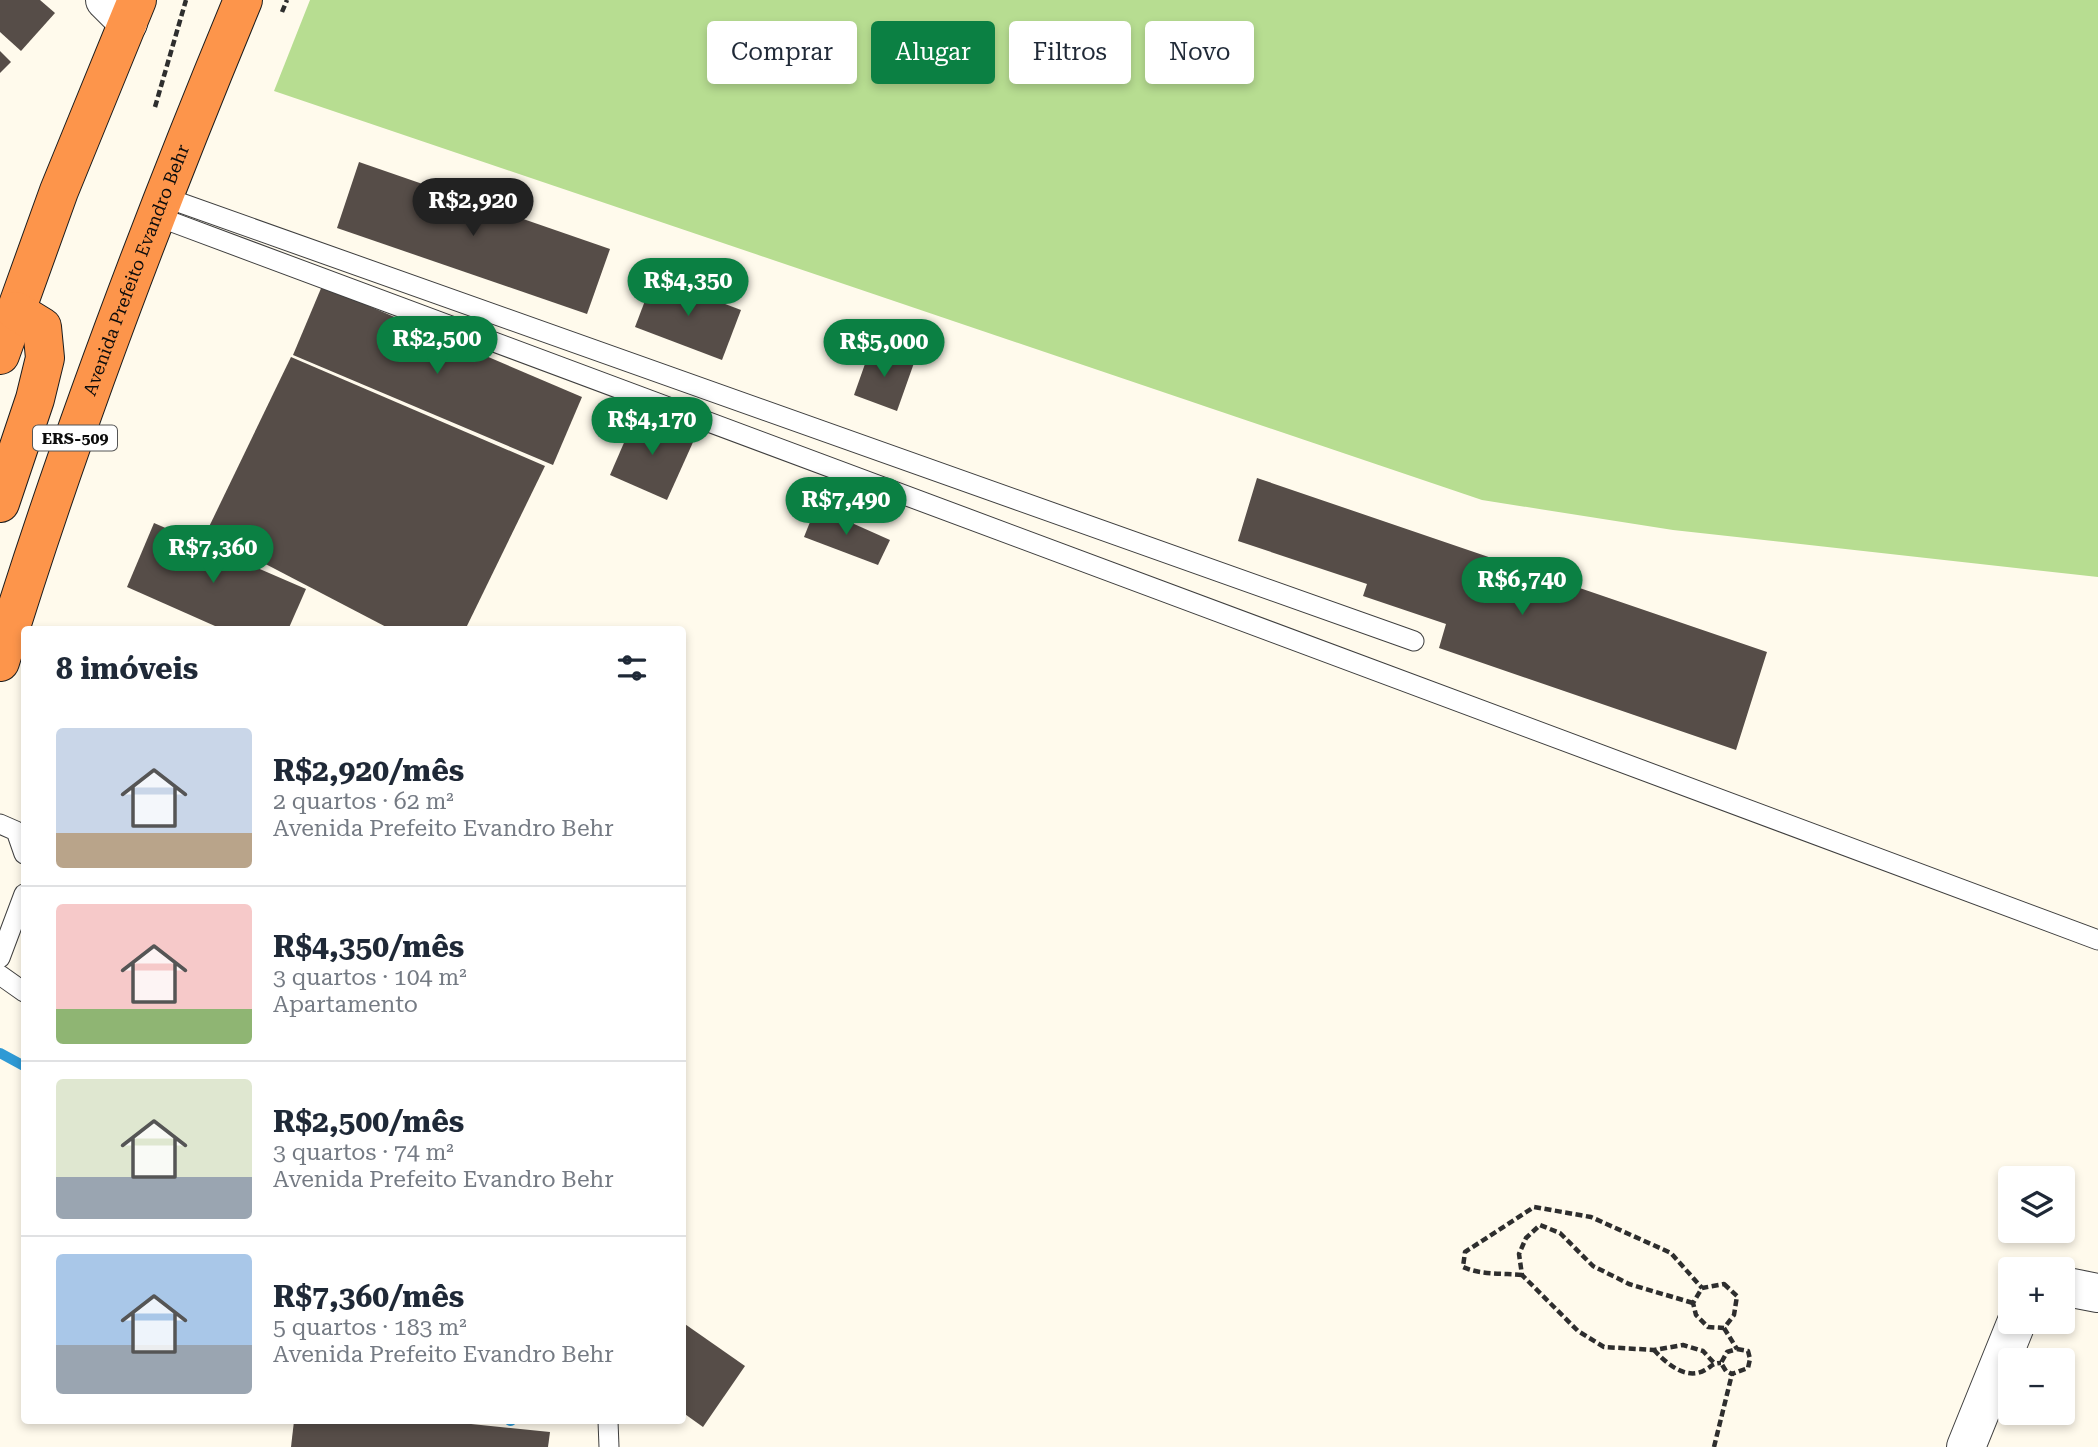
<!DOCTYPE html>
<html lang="pt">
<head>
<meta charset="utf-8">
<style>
	:root { --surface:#fff; --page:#f2f2f3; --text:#1f2937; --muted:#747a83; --line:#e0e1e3; --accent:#0b8043 }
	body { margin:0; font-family:"Roboto Serif",serif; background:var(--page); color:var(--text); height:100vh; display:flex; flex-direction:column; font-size:26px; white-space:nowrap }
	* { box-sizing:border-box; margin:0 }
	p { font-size:23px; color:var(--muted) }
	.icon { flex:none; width:38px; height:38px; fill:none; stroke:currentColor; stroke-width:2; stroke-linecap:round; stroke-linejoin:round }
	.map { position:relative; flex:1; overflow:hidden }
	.panel { position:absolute; left:21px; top:626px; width:665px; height:798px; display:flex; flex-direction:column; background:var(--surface); border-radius:7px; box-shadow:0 4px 10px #0003 }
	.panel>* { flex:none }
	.banner { position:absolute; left:707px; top:21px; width:665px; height:63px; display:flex; gap:14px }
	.fabs { position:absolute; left:1998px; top:1166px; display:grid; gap:14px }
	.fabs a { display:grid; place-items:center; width:77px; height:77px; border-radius:7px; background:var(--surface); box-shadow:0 4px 10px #0003; font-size:35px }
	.price { position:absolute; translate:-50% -60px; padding:0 16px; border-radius:24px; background:var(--accent); color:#fff; font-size:23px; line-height:46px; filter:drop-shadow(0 2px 4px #0008) }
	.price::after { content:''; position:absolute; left:50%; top:42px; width:21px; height:16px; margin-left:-10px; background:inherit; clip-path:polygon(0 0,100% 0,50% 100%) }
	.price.selected { background:#222; color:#fff }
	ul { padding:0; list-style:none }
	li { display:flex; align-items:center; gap:21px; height:175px; padding:0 35px }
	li+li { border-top:2px solid var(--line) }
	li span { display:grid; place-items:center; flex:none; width:196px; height:140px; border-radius:7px; color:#555 }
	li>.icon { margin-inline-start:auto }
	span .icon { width:84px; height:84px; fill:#fffc; stroke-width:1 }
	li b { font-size:30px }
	h2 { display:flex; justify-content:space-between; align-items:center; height:84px; padding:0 35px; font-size:30px }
	.tag { padding:0 24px; border-radius:7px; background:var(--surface); box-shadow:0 4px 10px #0003; font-size:24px; line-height:63px }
	.tag.selected { background:var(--accent); color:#fff }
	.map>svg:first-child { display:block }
</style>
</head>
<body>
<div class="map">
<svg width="2098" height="1447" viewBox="0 0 2098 1447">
	<rect width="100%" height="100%" fill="#fffaec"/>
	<polygon fill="#b7dd91" points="310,0 2098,0 2098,577 1673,530 1482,500 274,91"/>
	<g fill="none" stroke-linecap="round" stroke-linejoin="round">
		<g stroke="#2f9ad5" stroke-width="10">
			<polyline points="0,1053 24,1066"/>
			<polyline points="510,1421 511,1421"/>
		</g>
	</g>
	<g fill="#564d48">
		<polygon points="0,0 40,0 55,13 21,51 0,32"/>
		<polygon points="0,51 11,62 0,73"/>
		<polygon points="359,162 610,249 587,314 337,228"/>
		<polygon points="654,277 741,310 722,360 635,327"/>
		<polygon points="322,286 582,397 553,465 293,355"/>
		<polygon points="871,347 914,363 897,411 854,395"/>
		<polygon points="291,357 545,466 465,630 392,630 206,533"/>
		<polygon points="636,415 694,440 667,500 610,475"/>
		<polygon points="1257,478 1767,652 1736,750 1439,648 1446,624 1363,596 1367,584 1238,541"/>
		<polygon points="816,507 890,540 878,565 804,537"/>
		<polygon points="154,523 306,589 288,630 224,630 127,587"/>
		<polygon points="682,1322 745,1366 703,1427 682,1412"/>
		<polygon points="294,1421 442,1421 550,1432 548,1447 291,1447"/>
	</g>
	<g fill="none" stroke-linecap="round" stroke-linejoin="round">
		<defs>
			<g id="lane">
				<polyline points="164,197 1414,641"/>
				<polyline points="156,216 2098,940"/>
				<polyline points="0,824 16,831 24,854"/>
				<polyline points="0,958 24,894"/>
				<polyline points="0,975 24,992"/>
				<polyline points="608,1421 609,1447"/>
			</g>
			<g id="street">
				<polyline points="105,0 128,23"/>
				<polyline points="2063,1290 2072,1288 2098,1293"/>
				<polyline points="1966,1447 2017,1321"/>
			</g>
			<g id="highway">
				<polyline points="0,355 59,191 137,0"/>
				<polyline points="0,503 35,399 45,358 42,327 16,311"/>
				<path id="s1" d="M 0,662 C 69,437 153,217 243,0"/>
			</g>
		</defs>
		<use href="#lane" stroke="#3f3f3f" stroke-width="21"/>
		<use href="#street" stroke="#3f3f3f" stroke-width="40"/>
		<use href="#highway" stroke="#1d1d1d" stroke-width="40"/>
		<g stroke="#2e2e2e" stroke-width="4.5" stroke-dasharray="7 3.5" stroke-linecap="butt">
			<polyline points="282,12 287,0"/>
			<polyline points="155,107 186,0"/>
			<path d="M 1522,1275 C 1502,1273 1481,1275 1463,1267 L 1465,1252 L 1534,1207 L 1591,1217 L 1671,1253 L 1702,1288"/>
			<polygon points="1724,1284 1737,1296 1734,1315 1724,1328 1708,1327 1696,1315 1693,1303 1702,1288"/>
			<polyline points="1693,1303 1629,1284 1593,1266 1560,1233 1540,1225 1526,1238 1519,1254 1522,1275 1578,1331 1604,1347 1654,1350 1683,1345 1703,1351 1714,1363"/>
			<polyline points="1724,1328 1737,1349"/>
			<polygon points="1737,1349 1748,1351 1750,1359 1748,1368 1732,1374 1726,1371 1721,1363 1727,1352"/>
			<path d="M 1654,1350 C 1666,1363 1686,1381 1705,1370 C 1712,1366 1713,1363 1721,1363"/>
			<polyline points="1714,1447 1732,1374"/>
		</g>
		<use href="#lane" stroke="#fff" stroke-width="19"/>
		<use href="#street" stroke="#fff" stroke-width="38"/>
		<use href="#highway" stroke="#fd954b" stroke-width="38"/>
	</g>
	<g text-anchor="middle" stroke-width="7" stroke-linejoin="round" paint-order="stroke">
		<rect fill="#fff" stroke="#555" stroke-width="2" x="33" y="425.5" width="84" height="25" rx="5"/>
		<g font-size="16" font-weight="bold" fill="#0c0c0c">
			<text x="75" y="444">ERS-509</text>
		</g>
		<g font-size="18" fill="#0c0c0c" stroke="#fff">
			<text dy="6" stroke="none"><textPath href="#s1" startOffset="415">Avenida Prefeito Evandro Behr</textPath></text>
		</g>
	</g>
</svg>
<div class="fabs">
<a><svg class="icon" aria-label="layers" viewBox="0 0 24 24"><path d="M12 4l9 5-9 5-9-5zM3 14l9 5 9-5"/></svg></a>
<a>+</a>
<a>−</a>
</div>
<b class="price selected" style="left:473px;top:238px">R$2,920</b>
<b class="price" style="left:688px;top:318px">R$4,350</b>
<b class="price" style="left:437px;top:376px">R$2,500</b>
<b class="price" style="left:884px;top:379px">R$5,000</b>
<b class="price" style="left:652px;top:457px">R$4,170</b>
<b class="price" style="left:846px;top:537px">R$7,490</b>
<b class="price" style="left:213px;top:585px">R$7,360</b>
<b class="price" style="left:1522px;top:617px">R$6,740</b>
<div class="banner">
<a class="tag">Comprar</a>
<a class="tag selected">Alugar</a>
<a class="tag">Filtros</a>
<a class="tag">Novo</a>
</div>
<section class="panel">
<h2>8 imóveis<svg class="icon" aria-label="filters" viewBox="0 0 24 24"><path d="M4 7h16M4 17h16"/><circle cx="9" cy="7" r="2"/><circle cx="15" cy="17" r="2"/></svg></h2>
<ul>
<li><span style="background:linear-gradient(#c9d6e8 75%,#b9a48a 0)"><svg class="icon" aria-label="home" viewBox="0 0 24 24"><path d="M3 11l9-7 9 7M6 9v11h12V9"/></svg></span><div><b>R$2,920/mês</b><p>2 quartos · 62 m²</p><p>Avenida Prefeito Evandro Behr</p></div></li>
<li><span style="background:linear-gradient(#f6c9c9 75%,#8fb573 0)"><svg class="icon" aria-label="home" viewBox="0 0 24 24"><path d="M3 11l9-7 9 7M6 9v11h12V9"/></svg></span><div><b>R$4,350/mês</b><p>3 quartos · 104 m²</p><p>Apartamento</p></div></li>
<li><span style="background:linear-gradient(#dfe7d0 70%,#9aa5b1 0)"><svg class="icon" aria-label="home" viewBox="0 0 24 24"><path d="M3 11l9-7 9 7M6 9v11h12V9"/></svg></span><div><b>R$2,500/mês</b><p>3 quartos · 74 m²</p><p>Avenida Prefeito Evandro Behr</p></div></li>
<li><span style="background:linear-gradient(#a9c7e8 65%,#9aa5b1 0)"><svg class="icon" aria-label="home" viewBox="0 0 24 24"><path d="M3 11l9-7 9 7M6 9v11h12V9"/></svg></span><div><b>R$7,360/mês</b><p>5 quartos · 183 m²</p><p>Avenida Prefeito Evandro Behr</p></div></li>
</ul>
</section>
</div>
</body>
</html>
